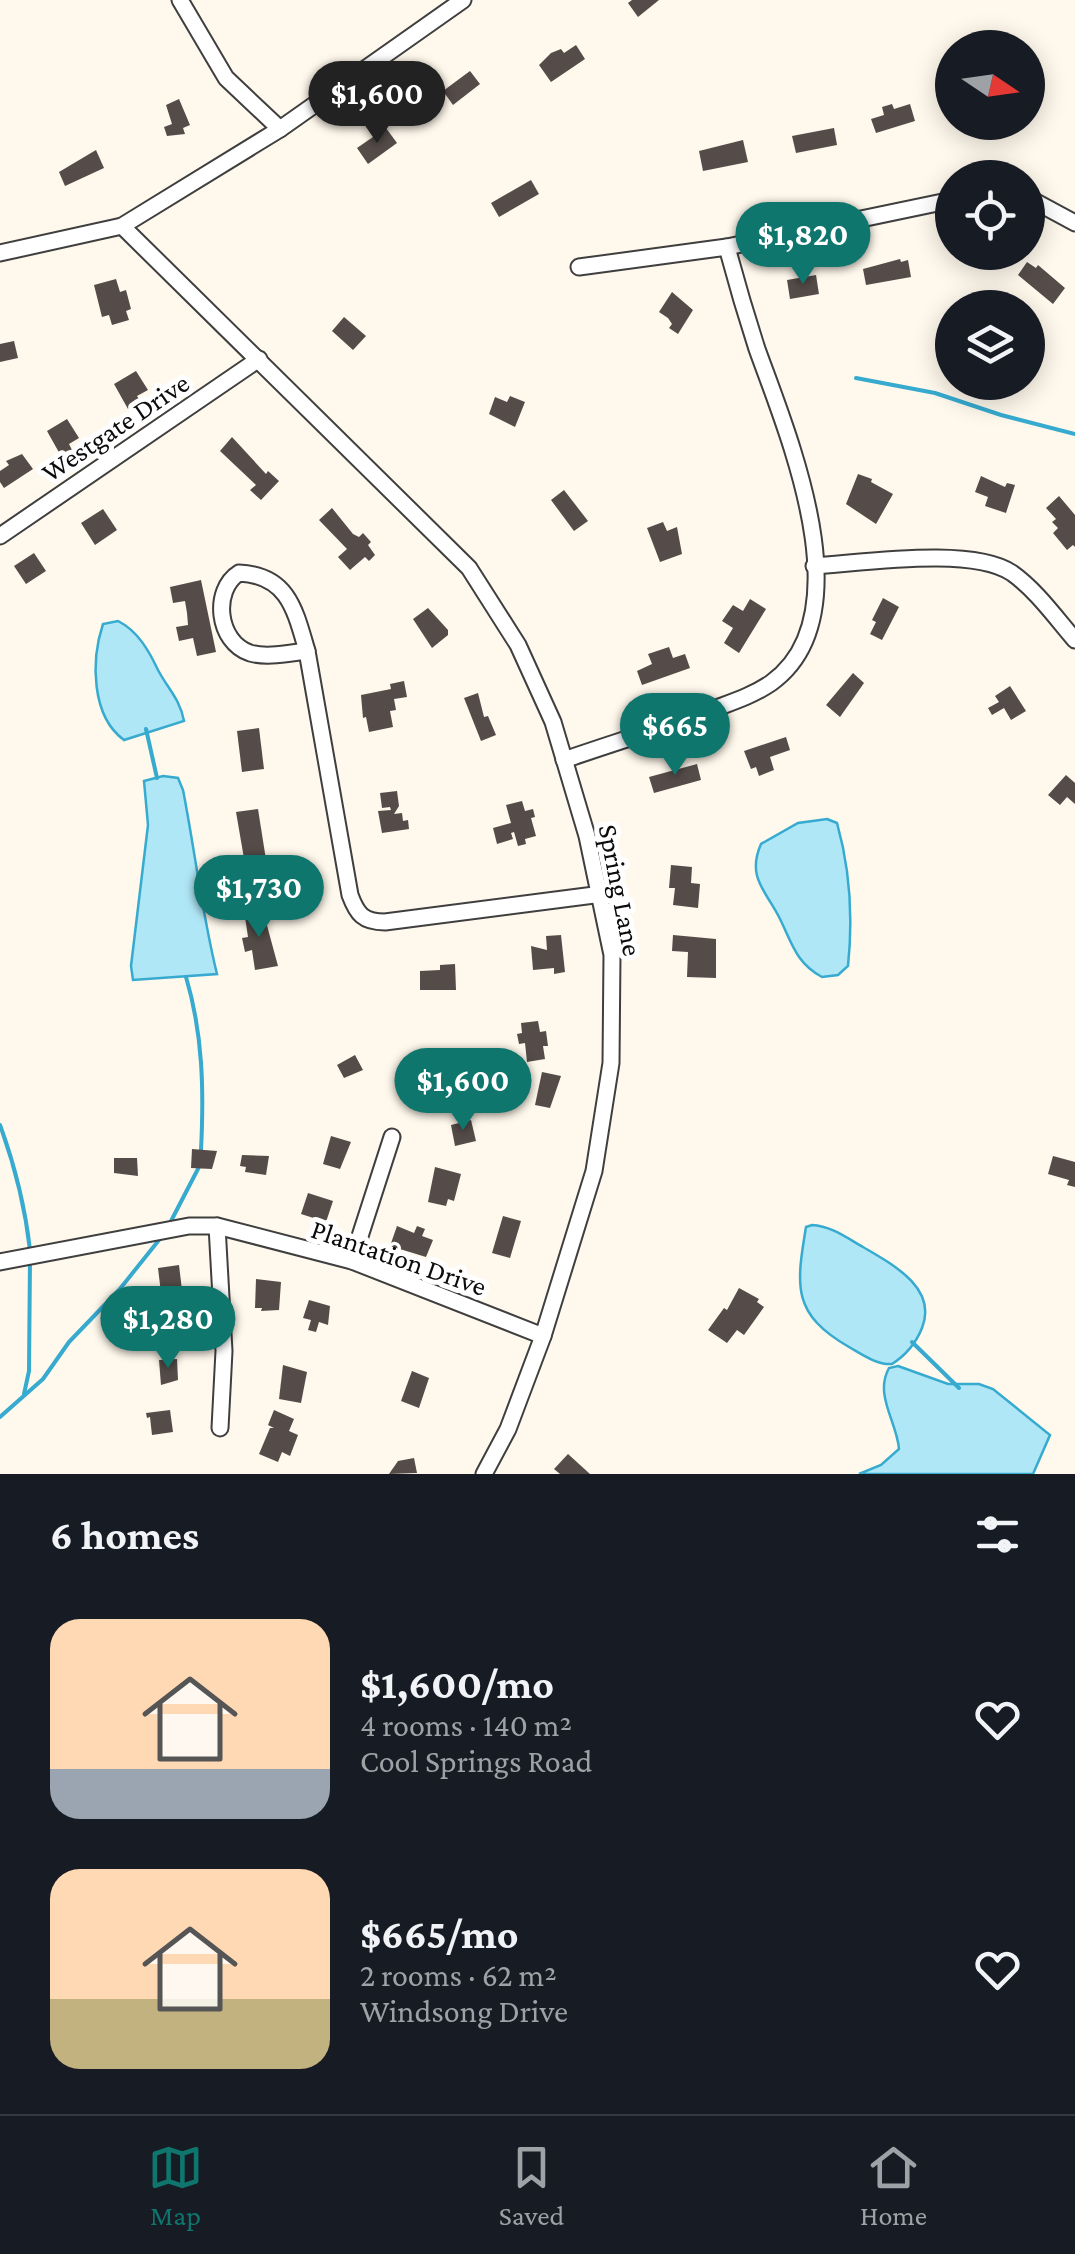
<!DOCTYPE html>
<html lang="en">
<head>
<meta charset="utf-8">
<style>
	:root { --surface:#171b24; --page:#242831; --text:#f1f3f6; --muted:#9ea1a6; --line:#363941; --accent:#0f766e }
	body { margin:0; font-family:"Crimson Pro",serif; background:var(--page); color:var(--text); height:100vh; display:flex; flex-direction:column; font-size:38px; white-space:nowrap }
	* { box-sizing:border-box; margin:0 }
	p { font-size:32px; color:var(--muted) }
	.icon { flex:none; width:55px; height:55px; fill:none; stroke:currentColor; stroke-width:2; stroke-linecap:round; stroke-linejoin:round }
	.map { position:relative; height:1474px; overflow:hidden }
	.details { display:flex; flex-direction:column; background:var(--surface); flex:1 }
	.details>* { flex:none }
	.needle { width:65px; rotate:103deg }
	.buttons { position:absolute; left:935px; top:30px; display:grid; gap:20px }
	.buttons a { display:grid; place-items:center; width:110px; height:110px; border-radius:50%; background:var(--surface); box-shadow:0 5px 25px #0003; font-size:50px }
	.price { position:absolute; translate:-50% -85px; padding:0 22px; border-radius:35px; background:var(--accent); color:#fff; font-size:32px; line-height:65px; filter:drop-shadow(0 2px 5px #0008) }
	.price::after { content:''; position:absolute; left:50%; top:60px; width:30px; height:22px; margin-left:-15px; background:inherit; clip-path:polygon(0 0,100% 0,50% 100%) }
	.price.selected { background:#222; color:#fff }
	ul { padding:0; list-style:none }
	li { display:flex; align-items:center; gap:30px; height:250px; padding:0 50px }
	li span { display:grid; place-items:center; flex:none; width:280px; height:200px; border-radius:30px; color:#555 }
	li>.icon { margin-inline-start:auto }
	span .icon { width:120px; height:120px; fill:#fffc; stroke-width:1 }
	li b { font-size:42px }
	h2 { display:flex; justify-content:space-between; align-items:center; height:120px; padding:0 50px; font-size:42px }
	.menu { display:flex; justify-content:space-around; align-items:center; height:140px; border-top:2px solid var(--line); background:var(--surface); font-size:28px; color:var(--muted) }
	.menu a { display:grid; justify-items:center; gap:5px }
	.menu .selected { color:var(--accent) }
	.map>svg:first-child { display:block }
</style>
</head>
<body>
<div class="map">
<svg width="1075" height="1474" viewBox="0 0 1075 1474">
	<rect width="100%" height="100%" fill="#fff8ec"/>
	<g fill="#b0e7f7" stroke="#36aacf" stroke-width="2.5">
		<path d="M 118,621 C 138,631 149,651 158,670 C 168,689 180,699 184,721 L 124,740 C 91,716 91,660 103,624 Z"/>
		<path d="M 163,776 L 178,778 L 183,790 C 195,851 202,914 217,974 L 133,980 L 131,966 L 148,825 L 144,781 Z"/>
		<path d="M 827,819 L 837,823 C 850,869 853,918 848,966 L 838,975 L 822,977 C 796,963 792,943 780,919 C 767,892 746,878 761,844 L 798,823 Z"/>
		<path d="M 812,1225 C 831,1226 847,1238 863,1247 C 892,1264 938,1288 922,1328 C 916,1343 906,1355 892,1364 C 877,1365 863,1355 849,1347 C 792,1314 796,1287 806,1227 Z"/>
		<path d="M 898,1366 L 948,1384 L 979,1384 L 993,1389 L 1050,1435 L 1033,1474 L 859,1474 L 881,1465 L 899,1449 C 897,1422 874,1395 889,1368 Z"/>
	</g>
	<g fill="none" stroke-linecap="round" stroke-linejoin="round">
		<g stroke="#36aacf" stroke-width="4">
			<polyline points="856,378 935,393 1001,415 1075,434"/>
			<polyline points="146,729 157,778"/>
			<path d="M 186,977 C 203,1034 204,1091 201,1150"/>
			<path d="M 0,1125 C 15,1166 25,1206 30,1250"/>
			<polyline points="170,1223 200,1165"/>
			<polyline points="912,1342 959,1388"/>
			<polyline points="24,1394 29,1371 30,1259"/>
			<polyline points="0,1417 43,1379 69,1342 119,1290 163,1235"/>
		</g>
	</g>
	<g fill="#554c49">
		<polygon points="632,0 659,0 638,17 628,3"/>
		<polygon points="576,45 585,59 551,82 539,65 551,53 561,49 564,53"/>
		<polygon points="470,71 480,84 453,105 443,91"/>
		<polygon points="179,99 190,125 183,128 185,134 167,136 164,127 172,124 166,105"/>
		<polygon points="892,104 894,109 910,104 915,121 876,133 871,119 884,115 882,107"/>
		<polygon points="386,128 397,143 368,164 357,148"/>
		<polygon points="834,128 837,145 796,153 792,136"/>
		<polygon points="743,140 748,162 703,171 699,151"/>
		<polygon points="96,150 104,168 65,186 59,172"/>
		<polygon points="531,180 539,194 499,217 491,203"/>
		<polygon points="900,259 901,262 908,260 911,277 866,285 863,269"/>
		<polygon points="1027,262 1036,268 1038,265 1065,288 1053,304 1018,275"/>
		<polygon points="816,275 819,294 790,299 787,280"/>
		<polygon points="116,279 120,292 126,290 131,309 126,311 129,320 112,325 109,315 102,317 94,285"/>
		<polygon points="672,292 693,310 678,334 669,328 672,324 668,318 659,312"/>
		<polygon points="344,317 366,336 353,350 332,331"/>
		<polygon points="14,341 18,358 0,362 0,344"/>
		<polygon points="136,371 148,390 137,396 140,401 128,409 114,384"/>
		<polygon points="510,396 525,402 515,427 489,414 495,397 507,402"/>
		<polygon points="67,419 79,438 69,444 72,450 61,456 47,431"/>
		<polygon points="232,437 266,474 268,471 279,481 261,500 250,490 256,485 220,451"/>
		<polygon points="22,454 33,469 4,488 0,482 0,471 9,465 6,461"/>
		<polygon points="858,474 872,479 871,482 893,494 876,524 846,504"/>
		<polygon points="981,476 1005,487 1007,483 1015,485 1006,513 985,506 988,497 975,492"/>
		<polygon points="564,490 588,521 574,531 551,500"/>
		<polygon points="1059,496 1075,515 1075,547 1073,545 1067,550 1053,533 1058,528 1052,522 1056,519 1046,508"/>
		<polygon points="332,508 353,534 359,537 363,533 371,542 368,545 375,555 369,561 365,557 350,570 338,557 347,549 319,520"/>
		<polygon points="103,509 117,530 95,545 81,523"/>
		<polygon points="663,522 667,531 677,527 682,554 660,562 647,528"/>
		<polygon points="34,553 46,571 26,584 14,566"/>
		<polygon points="201,580 216,652 197,656 193,638 179,641 176,627 188,625 187,613 185,601 173,603 170,587"/>
		<polygon points="883,598 899,607 882,640 870,634 876,622 872,620"/>
		<polygon points="750,599 766,609 739,653 724,643 733,628 722,621 733,605 743,611"/>
		<polygon points="428,608 448,630 448,635 432,648 413,619"/>
		<polygon points="669,647 673,658 685,654 690,668 642,685 637,671 652,664 648,654"/>
		<polygon points="853,673 864,683 840,717 826,705"/>
		<polygon points="404,681 407,697 394,699 396,710 390,711 393,727 369,732 366,717 363,718 361,695 391,689 390,684"/>
		<polygon points="1010,686 1026,711 1011,720 1004,708 992,715 988,708 999,702 995,696"/>
		<polygon points="478,693 484,717 488,716 496,735 481,741 464,698"/>
		<polygon points="259,728 264,769 242,772 237,731"/>
		<polygon points="786,737 790,750 770,757 774,770 759,776 756,767 751,769 744,751"/>
		<polygon points="697,764 701,780 654,793 649,777"/>
		<polygon points="1066,775 1075,783 1075,804 1067,797 1060,805 1048,795"/>
		<polygon points="397,791 399,806 394,814 402,813 403,821 408,820 409,829 382,833 378,811 391,810 390,807 382,808 380,793"/>
		<polygon points="522,801 525,811 533,809 535,817 531,818 536,836 525,839 526,844 518,846 514,832 511,833 513,839 497,844 493,828 511,823 506,805"/>
		<polygon points="258,809 267,866 246,870 236,812"/>
		<polygon points="671,865 692,867 691,883 700,884 698,908 673,905 675,888 669,888"/>
		<polygon points="262,907 278,966 255,970 252,950 245,952 242,938 248,937 244,910"/>
		<polygon points="561,935 565,972 554,974 554,968 533,970 531,946 547,950 546,936"/>
		<polygon points="673,935 716,939 716,978 687,977 688,952 672,951"/>
		<polygon points="455,964 456,990 420,990 420,971 440,970 440,965"/>
		<polygon points="538,1021 540,1032 546,1031 548,1046 543,1046 545,1059 527,1062 525,1043 519,1044 517,1034 522,1033 521,1023"/>
		<polygon points="355,1055 363,1070 344,1078 337,1065"/>
		<polygon points="411,1057 416,1060 414,1063 429,1070 419,1089 400,1080"/>
		<polygon points="542,1072 561,1076 550,1108 535,1105"/>
		<polygon points="471,1120 476,1141 455,1146 451,1125"/>
		<polygon points="331,1136 351,1142 340,1169 323,1164"/>
		<polygon points="192,1149 217,1151 212,1169 191,1168"/>
		<polygon points="242,1155 269,1156 266,1175 245,1172 246,1167 240,1166"/>
		<polygon points="1053,1156 1075,1162 1075,1187 1067,1185 1069,1180 1048,1174"/>
		<polygon points="114,1158 137,1158 138,1176 114,1173"/>
		<polygon points="435,1167 461,1174 454,1201 448,1199 446,1206 428,1202"/>
		<polygon points="308,1193 333,1201 326,1222 301,1214"/>
		<polygon points="503,1216 521,1221 510,1258 492,1253"/>
		<polygon points="397,1226 414,1233 417,1226 425,1229 422,1236 433,1240 426,1257 390,1246"/>
		<polygon points="179,1265 182,1290 161,1293 158,1268"/>
		<polygon points="256,1279 281,1282 279,1310 261,1311 262,1308 255,1308"/>
		<polygon points="739,1288 759,1299 757,1302 764,1307 744,1335 737,1330 727,1343 708,1330 724,1308 727,1310"/>
		<polygon points="309,1300 330,1306 328,1325 319,1322 316,1332 308,1330 311,1320 303,1318"/>
		<polygon points="166,1304 185,1304 185,1330 166,1331"/>
		<polygon points="177,1359 178,1380 161,1385 159,1360"/>
		<polygon points="283,1365 307,1372 301,1403 279,1399"/>
		<polygon points="412,1371 429,1378 419,1408 401,1401"/>
		<polygon points="170,1410 173,1432 152,1435 150,1417 147,1418 146,1413"/>
		<polygon points="274,1410 294,1419 289,1431 298,1435 290,1456 282,1452 278,1462 259,1454 270,1428 274,1428 268,1425"/>
		<polygon points="568,1454 590,1474 560,1474 554,1469"/>
		<polygon points="414,1458 417,1473 389,1474 398,1461"/>
	</g>
	<g fill="none" stroke-linecap="round" stroke-linejoin="round">
		<defs>
			<g id="minor">
				<polyline points="180,0 226,78 280,129"/>
				<polyline points="1028,202 1038,203 1075,223"/>
				<polyline points="122,226 469,568 518,645 553,722 587,836 612,955 611,1063 594,1171 543,1336 508,1429 484,1474"/>
				<polyline points="0,253 122,226 280,129 463,0"/>
				<polyline points="579,267 727,247 952,200"/>
				<polyline points="0,536 259,359"/>
				<path d="M 814,566 C 863,563 972,546 1012,573 C 1036,590 1056,618 1075,640"/>
				<path d="M 239,573 C 288,575 295,610 307,651 C 289,653 267,658 250,653 C 217,642 212,590 239,573 Z"/>
				<path d="M 307,651 L 350,895 C 357,914 363,922 385,922 L 602,894"/>
				<path d="M 564,760 C 610,744 656,730 701,714 C 725,704 749,698 771,683 C 865,616 788,435 757,349 C 746,315 736,281 727,247"/>
				<polyline points="217,1226 224,1351 220,1428"/>
				<polyline points="352,1261 392,1137"/>
				<polyline points="0,1262 189,1226 217,1226 352,1261 543,1336"/>
			</g>
		</defs>
		<use href="#minor" stroke="#3f3f3f" stroke-width="19"/>
		<use href="#minor" stroke="#fff" stroke-width="15"/>
	</g>
	<g text-anchor="middle" stroke-width="10" stroke-linejoin="round" paint-order="stroke">
		<g font-size="28" fill="#0c0c0c" stroke="#fff">
			<text transform="translate(115 427) rotate(-34)" y="10">Westgate Drive</text>
			<text transform="translate(621 890) rotate(79)" y="10">Spring Lane</text>
			<text transform="translate(399 1257) rotate(19)" y="10">Plantation Drive</text>
		</g>
	</g>
</svg>
<div class="buttons">
<a><svg class="needle" viewBox="-14 -14 28 28"><path d="M0-13l5 13h-10z" fill="#e53935"/><path d="M0 13l5-13h-10z" fill="#9ea1a6"/></svg></a>
<a><svg class="icon" aria-label="locate" viewBox="0 0 24 24"><circle cx="12" cy="12" r="6"/><path d="M12 2v4M12 18v4M2 12h4M18 12h4"/></svg></a>
<a><svg class="icon" aria-label="layers" viewBox="0 0 24 24"><path d="M12 4l9 5-9 5-9-5zM3 14l9 5 9-5"/></svg></a>
</div>
<b class="price selected" style="left:377px;top:146px">$1,600</b>
<b class="price" style="left:803px;top:287px">$1,820</b>
<b class="price" style="left:675px;top:778px">$665</b>
<b class="price" style="left:259px;top:940px">$1,730</b>
<b class="price" style="left:463px;top:1133px">$1,600</b>
<b class="price" style="left:168px;top:1371px">$1,280</b>
</div>
<section class="details">
<h2>6 homes<svg class="icon" aria-label="filters" viewBox="0 0 24 24"><path d="M4 7h16M4 17h16"/><circle cx="9" cy="7" r="2"/><circle cx="15" cy="17" r="2"/></svg></h2>
<ul>
<li><span style="background:linear-gradient(#ffd9b3 75%,#9aa5b1 0)"><svg class="icon" aria-label="home" viewBox="0 0 24 24"><path d="M3 11l9-7 9 7M6 9v11h12V9"/></svg></span><div><b>$1,600/mo</b><p>4 rooms · 140 m²</p><p>Cool Springs Road</p></div><svg class="icon" aria-label="heart" viewBox="0 0 24 24"><path d="M12 20l-8-8c-3-5 5-10 8-4 3-6 11-1 8 4z"/></svg></li>
<li><span style="background:linear-gradient(#ffd9b3 65%,#c2b280 0)"><svg class="icon" aria-label="home" viewBox="0 0 24 24"><path d="M3 11l9-7 9 7M6 9v11h12V9"/></svg></span><div><b>$665/mo</b><p>2 rooms · 62 m²</p><p>Windsong Drive</p></div><svg class="icon" aria-label="heart" viewBox="0 0 24 24"><path d="M12 20l-8-8c-3-5 5-10 8-4 3-6 11-1 8 4z"/></svg></li>
</ul>
</section>
<nav class="menu">
<a class="selected"><svg class="icon" aria-label="map" viewBox="0 0 24 24"><path d="M3 6l6-2 6 2 6-2v14l-6 2-6-2-6 2zM9 4v14M15 6v14"/></svg>Map</a>
<a><svg class="icon" aria-label="saved" viewBox="0 0 24 24"><path d="M7 4h10v16l-5-4-5 4z"/></svg>Saved</a>
<a><svg class="icon" aria-label="home" viewBox="0 0 24 24"><path d="M3 11l9-7 9 7M6 9v11h12V9"/></svg>Home</a>
</nav>
</body>
</html>
